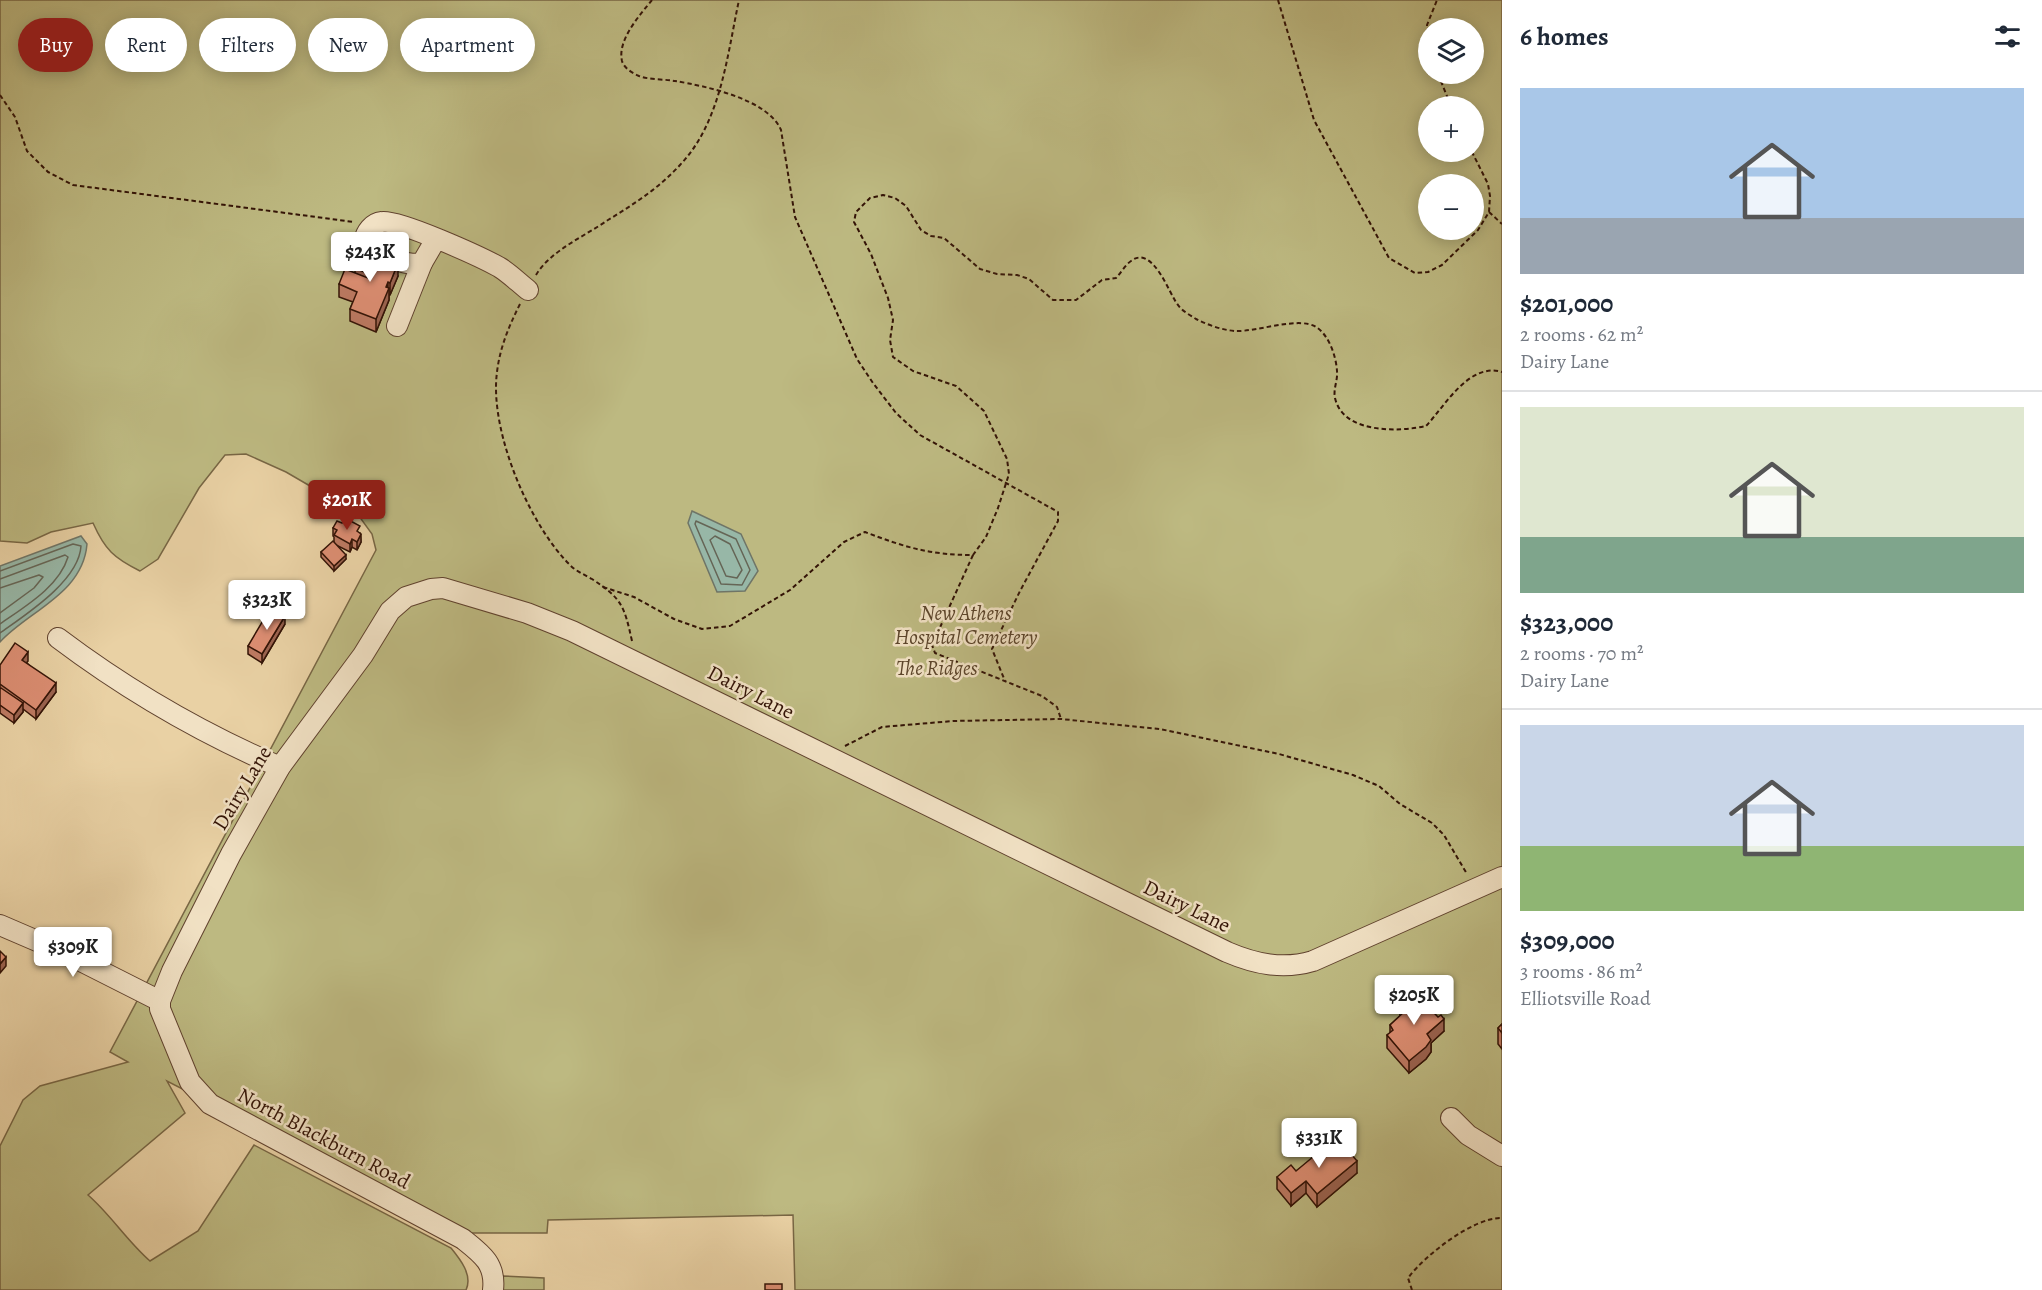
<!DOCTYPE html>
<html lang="en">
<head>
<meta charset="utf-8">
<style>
	:root { --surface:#fff; --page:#f6f6f7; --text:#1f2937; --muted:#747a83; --line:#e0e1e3; --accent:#8f2418 }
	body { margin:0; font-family:Alegreya,serif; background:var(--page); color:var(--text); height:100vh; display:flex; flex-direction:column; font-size:22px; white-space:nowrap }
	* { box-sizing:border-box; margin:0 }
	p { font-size:20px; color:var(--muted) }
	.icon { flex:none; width:33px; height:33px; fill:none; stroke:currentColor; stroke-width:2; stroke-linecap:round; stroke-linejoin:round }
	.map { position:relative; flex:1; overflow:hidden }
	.drawer { display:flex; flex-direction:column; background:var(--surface); width:540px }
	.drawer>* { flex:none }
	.guide { position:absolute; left:18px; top:18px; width:570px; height:54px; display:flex; gap:12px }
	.buttons { position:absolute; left:1418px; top:18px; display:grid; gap:12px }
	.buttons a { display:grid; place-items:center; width:66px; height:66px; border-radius:50%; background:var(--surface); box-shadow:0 3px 15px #0003; font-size:30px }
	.price { position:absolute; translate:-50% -51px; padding:0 14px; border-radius:6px; background:#fff; color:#222; font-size:20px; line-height:39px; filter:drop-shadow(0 2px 3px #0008) }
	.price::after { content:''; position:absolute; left:50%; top:36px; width:18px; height:14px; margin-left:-9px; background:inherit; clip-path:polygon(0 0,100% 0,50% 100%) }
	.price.active { background:var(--accent); color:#fff }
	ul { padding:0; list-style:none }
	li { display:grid; align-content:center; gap:12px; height:318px; padding:0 18px }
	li+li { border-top:2px solid var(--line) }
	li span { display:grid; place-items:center; height:186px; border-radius:0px; color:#555 }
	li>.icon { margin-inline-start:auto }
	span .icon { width:108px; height:108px; fill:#fffc; stroke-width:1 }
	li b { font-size:26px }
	h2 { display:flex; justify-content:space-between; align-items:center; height:72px; padding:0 18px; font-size:26px }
	.chip { padding:0 21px; border-radius:27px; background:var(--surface); box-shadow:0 3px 15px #0003; font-size:21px; line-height:54px }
	.chip.active { background:var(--accent); color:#fff }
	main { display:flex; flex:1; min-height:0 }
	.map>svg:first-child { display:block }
</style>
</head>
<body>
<main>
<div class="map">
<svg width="1502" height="1290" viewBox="0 0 1502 1290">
	<rect width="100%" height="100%" fill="#e9d1a4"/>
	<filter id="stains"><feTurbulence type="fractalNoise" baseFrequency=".00333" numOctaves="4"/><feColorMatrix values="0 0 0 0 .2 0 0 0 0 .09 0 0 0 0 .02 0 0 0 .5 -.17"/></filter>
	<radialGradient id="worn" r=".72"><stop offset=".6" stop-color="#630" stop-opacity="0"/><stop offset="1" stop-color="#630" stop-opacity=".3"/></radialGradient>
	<g fill="#bdb981" stroke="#786644" stroke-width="1.5" fill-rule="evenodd">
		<path d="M 0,0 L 1502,0 L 1502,1290 L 795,1290 L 793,1215 L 548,1220 L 547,1233 L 463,1233 L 167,1081 L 185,1113 L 88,1195 C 111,1215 127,1241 150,1261 L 198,1231 L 254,1145 L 451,1248 C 460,1259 473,1275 466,1290 L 0,1290 L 0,1146 L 23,1100 L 40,1086 L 128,1062 L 110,1052 L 376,550 L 372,534 L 359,516 L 341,504 L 286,472 L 246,454 L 225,455 L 199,488 L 158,559 L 140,571 C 114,558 105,550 93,523 L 51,532 L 27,543 L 0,541 ZM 1428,28 L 1473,28 L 1473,74 L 1428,74 ZM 1428,106 L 1473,106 L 1473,152 L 1428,152 ZM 1428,184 L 1473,184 L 1473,230 L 1428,230 Z"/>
		<polygon points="503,1276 544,1278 544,1290 496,1290"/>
	</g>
	<g fill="#97b7a7" stroke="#6f7567" stroke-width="1.5">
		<polygon points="692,511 741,534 758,571 745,591 717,592 688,523"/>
		<path d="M 81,536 L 87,544 C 83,594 28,611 0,642 L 0,566 Z"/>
	</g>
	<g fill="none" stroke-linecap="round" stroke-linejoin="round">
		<g stroke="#656556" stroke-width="1.5">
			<polygon points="696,521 736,539 750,570 742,585 721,584 695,524"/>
			<polygon points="715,536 730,544 742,570 737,578 726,576 710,540"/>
			<path d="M 0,571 L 73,544 L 81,546 C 79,581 25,615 0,633"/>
			<path d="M 0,579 L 65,555 L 68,557 C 59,587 24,607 0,624"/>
			<polyline points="0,588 39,575 43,577 34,588 0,613"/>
		</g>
		<defs>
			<g id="minor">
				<path d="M 436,239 L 422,263 C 408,267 371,254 364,241 C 366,232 372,223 382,222 C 398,219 481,257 499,267 C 509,273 518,282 528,290"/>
				<polyline points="397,326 422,263"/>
				<path d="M 58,638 C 127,690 201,733 280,767"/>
				<polyline points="0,925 65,953 160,1001"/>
				<polyline points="1451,1118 1468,1135 1502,1156"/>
				<path d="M 493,1290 C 496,1264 482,1254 463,1239 L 210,1104 L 190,1082 L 160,1009 L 160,1001 L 172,971 L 231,854 L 280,767 L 363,655 L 390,611 L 406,597 L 431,589 L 443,588 L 527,613 L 572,631 L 1227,952 C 1255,964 1283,970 1313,961 L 1502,877"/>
			</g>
		</defs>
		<use href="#minor" stroke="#60422e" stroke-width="22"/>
		<g stroke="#331306" stroke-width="2" stroke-dasharray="4.5 3" stroke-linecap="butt">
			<path d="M 652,0 C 640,15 617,40 622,61 C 624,68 632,73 639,76 C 650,80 664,79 675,81 C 705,86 768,99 781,130 L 795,217 L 857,359 L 873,383 L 896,413 L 920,435 L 1058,512 L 1058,521 L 1020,591 L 992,649 L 1005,681"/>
			<polyline points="1278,0 1314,120 1389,258 1415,273 1428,272 1442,265 1478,230 1489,212 1490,196 1488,184 1472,152"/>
			<polyline points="1428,41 1427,25 1437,0"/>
			<polyline points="1438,74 1451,106"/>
			<polyline points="0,95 15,117 27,151 48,172 73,185 354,222"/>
			<polyline points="1489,212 1502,224"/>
			<path d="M 536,275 C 550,251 585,236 608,220 C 634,204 659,188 680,165 C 721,122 727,56 739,0"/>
			<path d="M 520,304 C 509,326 500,347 497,372 C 489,431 530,527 572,567 C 578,572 585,575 592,579 C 622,599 624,605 632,641"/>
			<polyline points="973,555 932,645 935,653 1042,696 1057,707 1061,719"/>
			<path d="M 603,587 L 634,597 L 674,619 L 702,629 L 730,626 L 790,590 L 844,542 L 865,532 C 904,547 930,555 973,555 L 986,537 L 998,508 L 1009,474 L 1007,459 L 984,411 L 956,386 L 913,371 L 893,357 L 890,340 L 893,320 L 888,298 L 871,254 L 854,222 L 856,212 L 870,198 L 883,195 L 895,198 L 906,206 L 921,230 L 931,236 L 944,238 L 980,269 L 997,274 L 1017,275 L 1029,279 L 1053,300 L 1076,300 L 1102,280 L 1116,278 C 1121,273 1125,265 1131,261 C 1153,244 1169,294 1178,305 C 1182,311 1190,315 1196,319 C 1208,325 1222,330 1235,331 C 1257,332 1299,316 1316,327 C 1329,335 1336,356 1337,371 C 1338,380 1333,389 1335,398 C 1343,434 1399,432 1426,426 C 1445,406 1469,362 1502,372"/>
			<polyline points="845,746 882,727 953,721 1061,719 1160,729 1279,754 1353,775 1379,786 1400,804 1432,823 1444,835 1467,874"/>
			<path d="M 1412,1290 L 1408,1278 C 1425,1255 1474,1217 1502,1218"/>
		</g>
		<use href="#minor" stroke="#f1e1c4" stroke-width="20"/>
	</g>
	<g fill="#be7a63" stroke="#331306" stroke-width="1.5">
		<polygon points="355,268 398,276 390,295 389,295 389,300 376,332 350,321 350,309 353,302 339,297 339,284 355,273"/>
		<polygon points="333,528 360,533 361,542 357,550 352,547 350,552 336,545 346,559 334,571 321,557 321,552 334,543 334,537 333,536"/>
		<polygon points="285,624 262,663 248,654 248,646"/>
		<polygon points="28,661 26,662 56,692 36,719 23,709 23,712 14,723 0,713 0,665"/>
		<polygon points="1399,1002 1444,1031 1431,1043 1431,1052 1426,1059 1409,1073 1387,1048 1387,1035 1390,1033 1390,1025 1400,1016"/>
		<polygon points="1502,1024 1502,1049 1498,1044 1498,1028"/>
		<polygon points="1328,1149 1357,1173 1317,1207 1306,1193 1291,1206 1277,1189 1277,1177 1296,1171"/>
	</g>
	<g fill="#9b6350" stroke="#331306" stroke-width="1.5">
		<polygon points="398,263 398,276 390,295 390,283"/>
		<polygon points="388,282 388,291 389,288 389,300 376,332 376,319"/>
		<polygon points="361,534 361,542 357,550 357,542"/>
		<polygon points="352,539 352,547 350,552 350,544"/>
		<polygon points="346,555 346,559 334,571 334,566"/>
		<polygon points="285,616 285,624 262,663 262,654"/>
		<polygon points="28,652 28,661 22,668 22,660"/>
		<polygon points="56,683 56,692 36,719 36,710"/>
		<polygon points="23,703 23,712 14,723 14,715"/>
		<polygon points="6,957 6,966 0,973 0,964"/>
		<polygon points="1444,1019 1444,1031 1431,1043 1431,1052 1426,1059 1409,1073 1409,1061 1427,1034"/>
		<polygon points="1357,1161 1357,1173 1317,1207 1317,1194"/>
		<polygon points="1306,1181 1306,1193 1291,1206 1291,1193"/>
	</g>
	<g fill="#dd8e73" stroke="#331306" stroke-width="1.5">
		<polygon points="363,248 398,263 390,283 388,282 386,287 389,288 376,319 350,309 357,292 339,284 345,269 368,278 369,274 355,268"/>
		<polygon points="345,518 360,526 357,531 361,534 357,542 352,539 350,544 334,535 337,530 333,528 337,521 342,523"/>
		<polygon points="333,541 346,555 334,566 321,552"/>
		<polygon points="271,607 285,616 262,654 248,646"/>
		<polygon points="15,643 28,652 22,660 56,683 36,710 0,684 0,665"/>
		<polygon points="1,688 23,703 14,715 0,705 0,689"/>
		<polygon points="0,951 6,957 0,964"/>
		<polygon points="1413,991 1438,1017 1441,1015 1444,1019 1427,1034 1431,1040 1426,1047 1409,1061 1387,1035 1393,1030 1390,1025 1406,1010 1399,1002"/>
		<polygon points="1502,1024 1502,1033 1498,1028"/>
		<polygon points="1339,1140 1357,1161 1317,1194 1306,1181 1291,1193 1277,1177 1291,1165 1296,1171 1326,1146 1328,1149"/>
		<rect x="765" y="1284" width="17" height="6"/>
	</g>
	<g text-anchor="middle" stroke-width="5" stroke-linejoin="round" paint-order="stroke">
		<g font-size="21" font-style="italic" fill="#5c452b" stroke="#f1e1c4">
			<text x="966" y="620">New Athens<tspan x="966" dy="24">Hospital Cemetery</tspan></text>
			<text x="937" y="675">The Ridges</text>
		</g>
		<g font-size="21" fill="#331306" stroke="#f1e1c4">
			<text transform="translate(751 692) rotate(27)" y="7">Dairy Lane</text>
			<text transform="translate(242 788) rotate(-59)" y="7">Dairy Lane</text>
			<text transform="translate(1187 906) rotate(26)" y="7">Dairy Lane</text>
			<text transform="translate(324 1138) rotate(28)" y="7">North Blackburn Road</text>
		</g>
	</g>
	<rect width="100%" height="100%" filter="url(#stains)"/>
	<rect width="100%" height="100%" fill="url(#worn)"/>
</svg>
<div class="buttons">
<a><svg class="icon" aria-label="layers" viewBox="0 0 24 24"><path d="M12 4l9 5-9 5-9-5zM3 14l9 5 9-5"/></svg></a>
<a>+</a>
<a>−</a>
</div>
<b class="price" style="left:370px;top:283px">$243K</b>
<b class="price active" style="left:347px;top:531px">$201K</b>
<b class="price" style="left:267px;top:631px">$323K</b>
<b class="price" style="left:73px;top:978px">$309K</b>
<b class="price" style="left:1414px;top:1026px">$205K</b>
<b class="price" style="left:1319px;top:1169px">$331K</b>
<div class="guide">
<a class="chip active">Buy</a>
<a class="chip">Rent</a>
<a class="chip">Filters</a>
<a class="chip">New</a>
<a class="chip">Apartment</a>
</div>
</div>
<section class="drawer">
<h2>6 homes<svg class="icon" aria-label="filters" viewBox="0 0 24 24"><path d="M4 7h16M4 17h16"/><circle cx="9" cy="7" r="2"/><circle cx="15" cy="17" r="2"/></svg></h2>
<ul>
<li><span style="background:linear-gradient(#a9c7e8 70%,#9aa5b1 0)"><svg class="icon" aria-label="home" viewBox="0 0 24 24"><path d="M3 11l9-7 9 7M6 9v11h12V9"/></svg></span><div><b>$201,000</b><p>2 rooms · 62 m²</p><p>Dairy Lane</p></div></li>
<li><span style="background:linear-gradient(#dfe7d0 70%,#7fa58c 0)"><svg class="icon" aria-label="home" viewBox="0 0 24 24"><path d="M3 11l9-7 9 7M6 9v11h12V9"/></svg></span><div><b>$323,000</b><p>2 rooms · 70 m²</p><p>Dairy Lane</p></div></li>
<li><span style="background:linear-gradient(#c9d6e8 65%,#8fb573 0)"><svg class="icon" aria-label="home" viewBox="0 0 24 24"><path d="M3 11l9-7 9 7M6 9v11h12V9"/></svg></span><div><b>$309,000</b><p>3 rooms · 86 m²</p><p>Elliotsville Road</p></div></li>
</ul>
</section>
</main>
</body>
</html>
